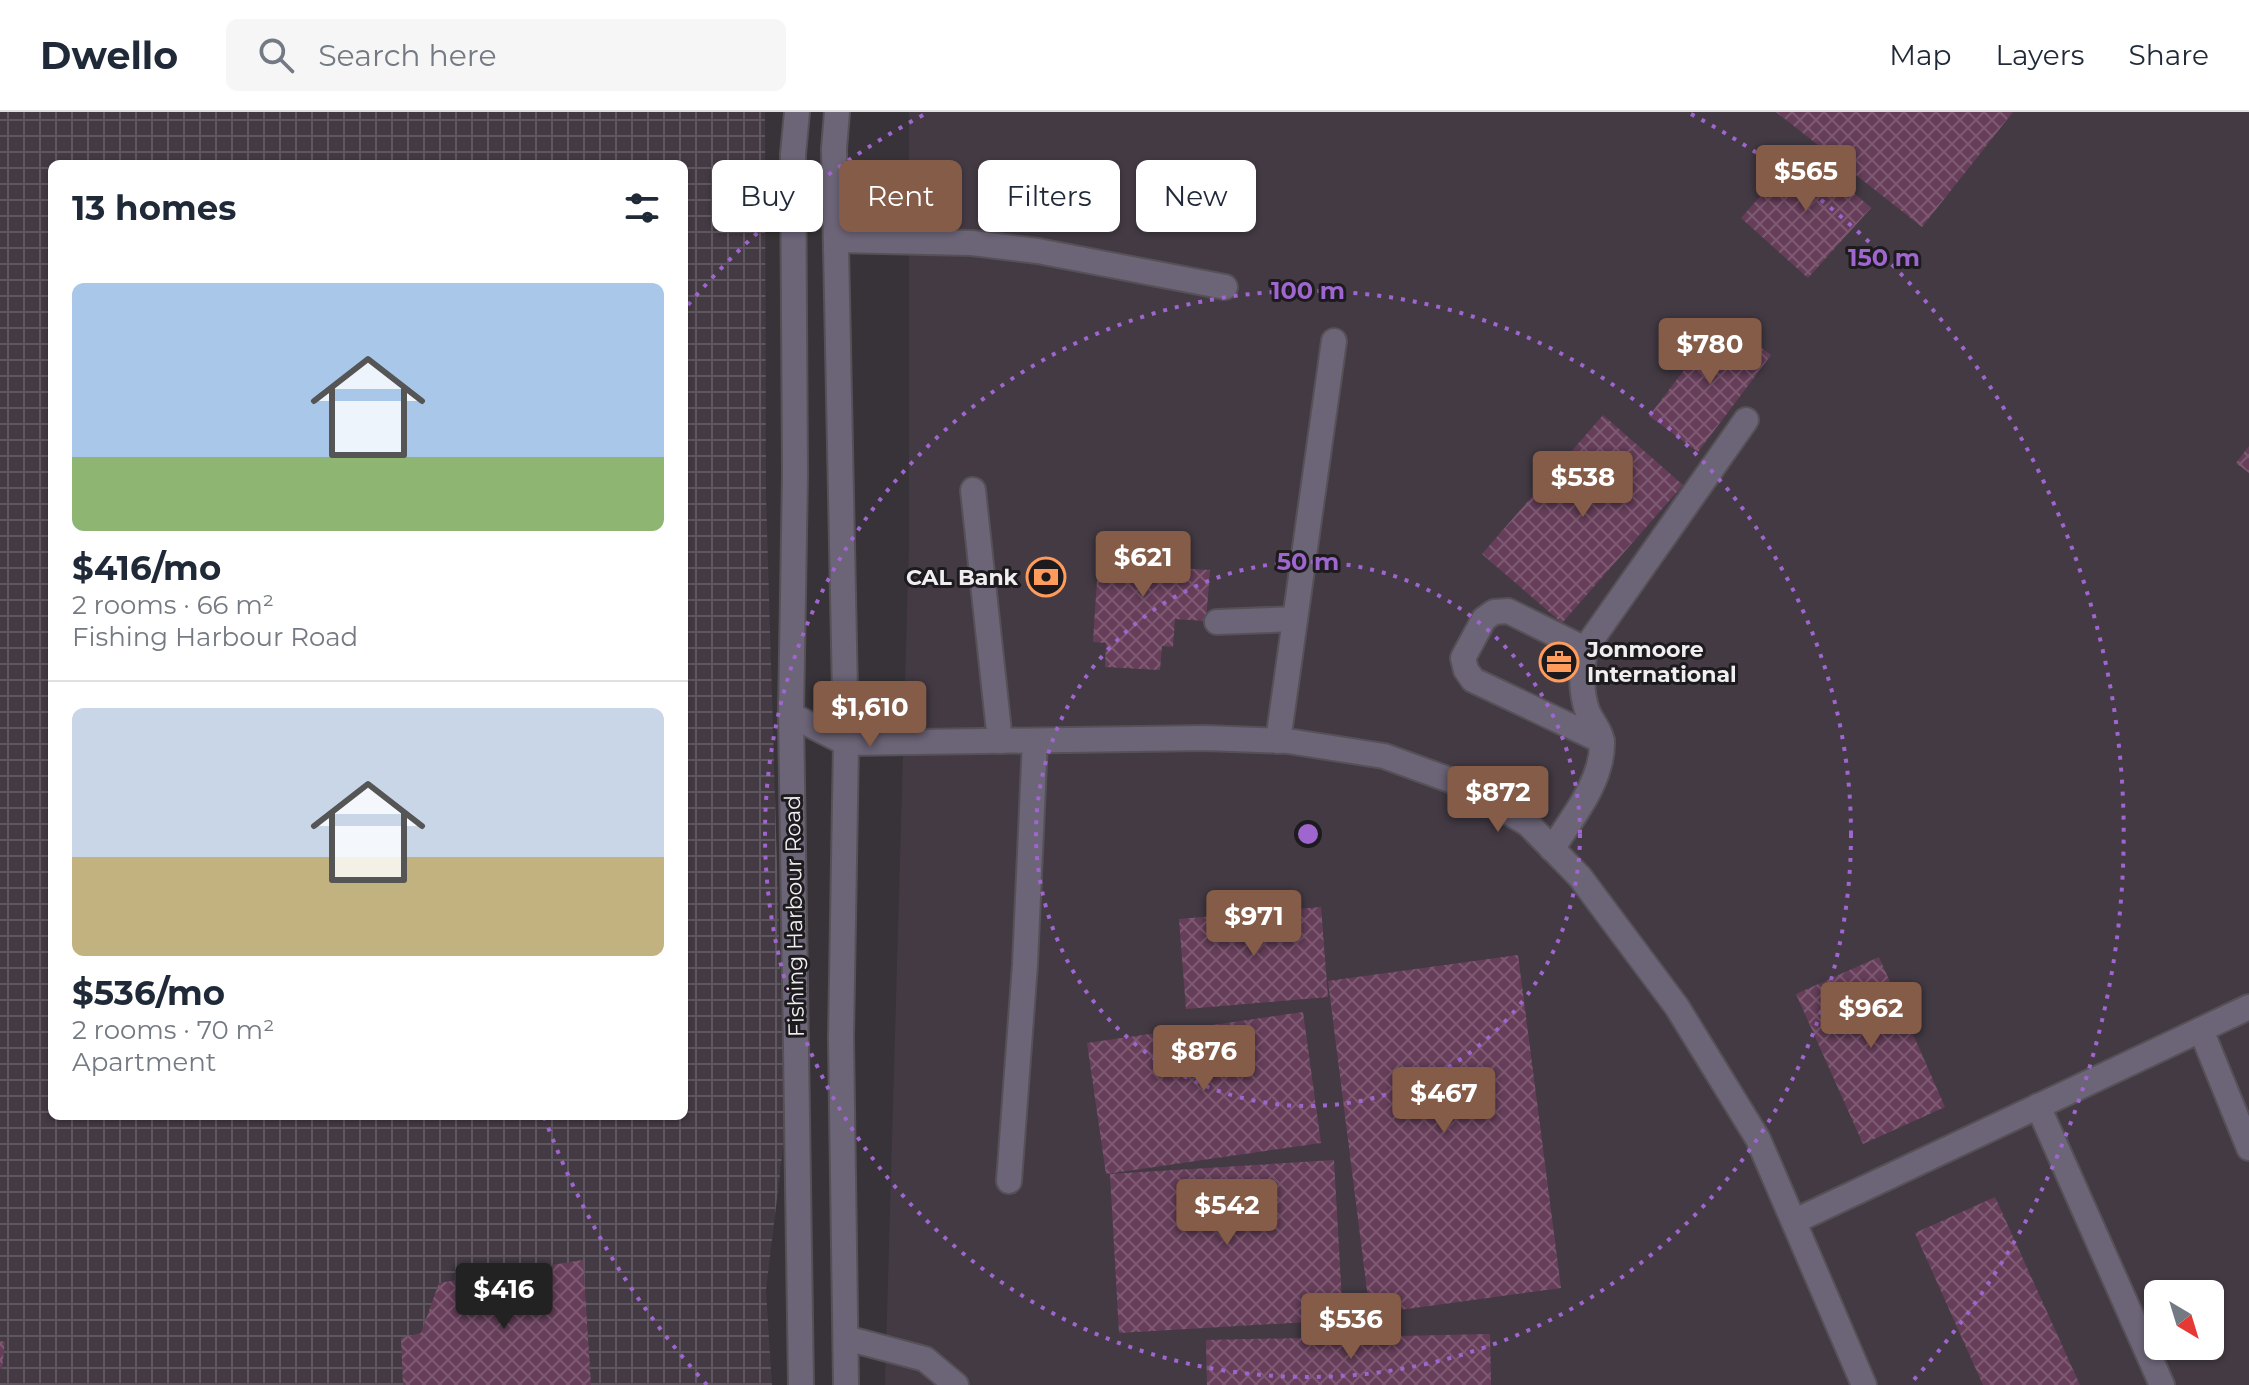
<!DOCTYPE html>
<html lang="en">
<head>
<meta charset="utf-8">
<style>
	:root { --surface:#fff; --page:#f6f6f7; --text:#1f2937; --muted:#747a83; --line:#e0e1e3; --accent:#845c47 }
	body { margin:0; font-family:Montserrat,sans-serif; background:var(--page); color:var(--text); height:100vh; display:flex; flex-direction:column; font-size:30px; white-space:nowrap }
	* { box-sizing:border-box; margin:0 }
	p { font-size:26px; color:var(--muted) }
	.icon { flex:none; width:44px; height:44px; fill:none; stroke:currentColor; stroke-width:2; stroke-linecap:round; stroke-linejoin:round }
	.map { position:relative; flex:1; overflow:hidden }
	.side { position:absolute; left:48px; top:48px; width:640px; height:960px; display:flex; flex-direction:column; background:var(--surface); border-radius:12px; box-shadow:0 2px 6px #0004 }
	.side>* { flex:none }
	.banner { position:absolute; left:712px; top:48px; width:760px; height:72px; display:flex; gap:16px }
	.needle { width:52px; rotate:142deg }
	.tools { position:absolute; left:2144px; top:1168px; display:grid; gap:16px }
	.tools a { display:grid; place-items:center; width:80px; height:80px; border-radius:12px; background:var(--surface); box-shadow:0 2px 6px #0004; font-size:40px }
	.price { position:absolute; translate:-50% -68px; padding:0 18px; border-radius:8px; background:var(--accent); color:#fff; font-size:26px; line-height:52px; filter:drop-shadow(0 2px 4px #0008) }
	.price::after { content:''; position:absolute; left:50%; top:48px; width:24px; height:18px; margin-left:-12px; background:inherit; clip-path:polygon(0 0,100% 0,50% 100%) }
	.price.on { background:#222; color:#fff }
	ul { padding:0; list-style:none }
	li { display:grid; align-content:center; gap:16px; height:424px; padding:0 24px }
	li+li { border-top:2px solid var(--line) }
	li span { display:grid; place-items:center; height:248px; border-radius:12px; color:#555 }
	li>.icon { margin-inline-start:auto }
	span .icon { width:144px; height:144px; fill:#fffc; stroke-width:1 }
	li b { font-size:34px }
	h2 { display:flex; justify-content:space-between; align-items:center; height:96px; padding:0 24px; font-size:34px }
	.chip { padding:0 28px; border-radius:12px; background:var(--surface); box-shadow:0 2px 6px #0004; font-size:28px; line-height:72px }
	.chip.on { background:var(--accent); color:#fff }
	header { display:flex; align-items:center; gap:48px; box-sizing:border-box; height:112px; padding:0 40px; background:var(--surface); border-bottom:2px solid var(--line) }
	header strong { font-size:38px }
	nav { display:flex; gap:44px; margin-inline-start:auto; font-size:28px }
	.search { width:560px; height:72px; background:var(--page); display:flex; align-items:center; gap:20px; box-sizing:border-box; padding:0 28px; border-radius:12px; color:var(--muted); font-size:30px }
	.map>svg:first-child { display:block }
</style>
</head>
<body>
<header>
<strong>Dwello</strong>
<div class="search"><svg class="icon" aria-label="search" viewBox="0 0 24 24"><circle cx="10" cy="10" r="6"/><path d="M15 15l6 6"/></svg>Search here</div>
<nav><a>Map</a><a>Layers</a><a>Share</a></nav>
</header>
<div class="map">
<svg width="2249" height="1273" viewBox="0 0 2249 1273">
	<defs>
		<pattern id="industrial-grid" width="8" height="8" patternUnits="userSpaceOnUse" patternTransform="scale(2)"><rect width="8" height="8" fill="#433a44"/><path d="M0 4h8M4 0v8" fill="none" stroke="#5f575f"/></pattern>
		<pattern id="building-cross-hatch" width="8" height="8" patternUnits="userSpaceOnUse" patternTransform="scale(2)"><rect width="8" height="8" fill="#673e5a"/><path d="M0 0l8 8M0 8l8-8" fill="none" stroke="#7d5a72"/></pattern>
	</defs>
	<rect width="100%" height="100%" fill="#373338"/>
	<path fill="#433a44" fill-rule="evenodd" d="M 909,0 L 2249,0 L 2249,1273 L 885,1273 L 909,430 ZM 2158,1182 L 2210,1182 L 2210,1234 L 2158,1234 Z"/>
	<path fill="url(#industrial-grid)" fill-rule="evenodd" d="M 0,0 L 765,0 L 766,383 L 785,1020 L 766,1178 L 772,1273 L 0,1273 ZM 52,52 L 684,52 L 684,1004 L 52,1004 Z"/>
	<g fill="url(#building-cross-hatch)">
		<polygon points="1776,0 2013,0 1922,115"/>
		<polygon points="1803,36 1871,96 1808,166 1741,106"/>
		<polygon points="1723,207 1771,243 1698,340 1649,304"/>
		<polygon points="1603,303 1683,373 1562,511 1482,442"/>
		<polygon points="2249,334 2249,361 2236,351"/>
		<polygon points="1100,421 1176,425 1174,456 1210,458 1206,509 1175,507 1173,535 1162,534 1160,558 1105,555 1106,531 1093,530"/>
		<polygon points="1321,795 1328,885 1186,897 1179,807"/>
		<polygon points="1518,843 1561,1176 1370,1202 1328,869"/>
		<polygon points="1879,845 1945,995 1863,1032 1796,882"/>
		<polygon points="1303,900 1321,1031 1106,1062 1087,931"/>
		<polygon points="1334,1048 1343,1208 1119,1221 1110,1062"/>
		<polygon points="1995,1085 2080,1273 1983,1273 1915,1121"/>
		<polygon points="583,1148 591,1273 403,1273 401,1226 421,1221 439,1171"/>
		<polygon points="1490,1222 1491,1273 1207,1273 1206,1228"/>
		<polygon points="0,1229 5,1230 2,1257 0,1257"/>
	</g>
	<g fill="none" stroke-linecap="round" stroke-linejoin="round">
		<defs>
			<g id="minor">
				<polyline points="797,0 793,42 795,362 791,603 801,1273"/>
				<polyline points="837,0 834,37 846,631 841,926 846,1273"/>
				<polyline points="836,128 972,131 1038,139 1225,175"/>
				<polyline points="973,378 1000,629"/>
				<polyline points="1217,510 1295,507"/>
				<polyline points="1585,537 1508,499 1494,500 1484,507 1463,546 1466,558 1473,568 1602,629"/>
				<polyline points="791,603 846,631 1205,626 1288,629 1384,644 1461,672 1528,712 1580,765 1677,895 1758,1027 1864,1273"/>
				<polyline points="1278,629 1334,229"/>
				<path d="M 1552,737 C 1572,706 1602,670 1602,632 C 1602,620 1591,609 1587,598 C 1580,577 1582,558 1585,537 L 1746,308"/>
				<polyline points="2201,918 2249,1036"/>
				<polyline points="2038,994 2162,1273"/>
				<polyline points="1009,1069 1025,852 1035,629"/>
				<polyline points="1795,1109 2249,895"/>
				<polyline points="846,1226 925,1247 956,1273"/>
			</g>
		</defs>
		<use href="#minor" stroke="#555156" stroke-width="28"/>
		<use href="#minor" stroke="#6c6477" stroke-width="24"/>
	</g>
	<g fill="none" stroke="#9e66ce" stroke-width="4" stroke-dasharray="4 8">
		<circle cx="1308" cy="722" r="272"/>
		<circle cx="1308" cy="722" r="543"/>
		<path d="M707 1273A815 815 0 0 1 545 1007M688 193A815 815 0 0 1 925 2M1691 2A815 815 0 0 1 1909 1273"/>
	</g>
	<defs>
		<symbol id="bank-ring" viewBox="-11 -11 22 22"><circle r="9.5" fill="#1d1b1e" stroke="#ff9b5b" stroke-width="1.5"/><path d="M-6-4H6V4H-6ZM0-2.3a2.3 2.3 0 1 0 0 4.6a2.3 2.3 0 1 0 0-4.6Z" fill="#ff9b5b"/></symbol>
		<symbol id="office-ring" viewBox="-11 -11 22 22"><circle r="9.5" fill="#1d1b1e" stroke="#ff9b5b" stroke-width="1.5"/><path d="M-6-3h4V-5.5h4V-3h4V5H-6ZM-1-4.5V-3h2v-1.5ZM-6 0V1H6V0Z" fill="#ff9b5b"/></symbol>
	</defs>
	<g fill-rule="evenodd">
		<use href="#bank-ring" x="1024" y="443" width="44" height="44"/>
		<use href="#office-ring" x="1537" y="528" width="44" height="44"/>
	</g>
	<g text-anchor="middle" stroke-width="6" stroke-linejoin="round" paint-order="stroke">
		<g font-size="22" font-weight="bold" fill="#f1eef1" stroke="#1d1b1e" text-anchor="end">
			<text x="1018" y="473">CAL Bank</text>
			<text x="1587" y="545" text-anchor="start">Jonmoore<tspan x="1587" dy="25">International</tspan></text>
		</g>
		<g font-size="22" fill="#f1eef1" stroke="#1d1b1e">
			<text transform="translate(794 804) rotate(-91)" y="8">Fishing Harbour Road</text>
		</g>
	</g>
	<circle cx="1308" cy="722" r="12" fill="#9e66ce" stroke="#1d1b1e" stroke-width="4"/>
	<g font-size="24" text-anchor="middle" font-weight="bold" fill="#9e66ce" stroke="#1d1b1e" stroke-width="6" stroke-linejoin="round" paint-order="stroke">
		<text x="1884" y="154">150 m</text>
		<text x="1308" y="187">100 m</text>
		<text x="1308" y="458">50 m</text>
	</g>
</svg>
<div class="tools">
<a><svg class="needle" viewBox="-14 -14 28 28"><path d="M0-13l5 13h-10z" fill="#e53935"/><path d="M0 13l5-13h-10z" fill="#747a83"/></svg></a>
</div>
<b class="price" style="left:1806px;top:101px">$565</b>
<b class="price" style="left:1710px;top:274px">$780</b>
<b class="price" style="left:1583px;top:407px">$538</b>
<b class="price" style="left:1143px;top:487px">$621</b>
<b class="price" style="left:870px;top:637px">$1,610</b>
<b class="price" style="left:1498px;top:722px">$872</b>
<b class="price" style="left:1254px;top:846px">$971</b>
<b class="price" style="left:1871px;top:938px">$962</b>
<b class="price" style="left:1204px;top:981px">$876</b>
<b class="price" style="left:1444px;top:1023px">$467</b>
<b class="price" style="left:1227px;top:1135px">$542</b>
<b class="price on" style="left:504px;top:1219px">$416</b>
<b class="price" style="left:1351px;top:1249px">$536</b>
<div class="banner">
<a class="chip">Buy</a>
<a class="chip on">Rent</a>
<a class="chip">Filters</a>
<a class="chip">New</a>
</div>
<section class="side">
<h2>13 homes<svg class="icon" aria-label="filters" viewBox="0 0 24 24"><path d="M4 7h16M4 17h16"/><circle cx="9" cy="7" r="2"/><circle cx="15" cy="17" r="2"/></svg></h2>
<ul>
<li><span style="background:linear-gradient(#a9c7e8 70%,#8fb573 0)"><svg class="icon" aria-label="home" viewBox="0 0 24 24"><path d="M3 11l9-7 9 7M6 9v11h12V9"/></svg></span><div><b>$416/mo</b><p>2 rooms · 66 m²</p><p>Fishing Harbour Road</p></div></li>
<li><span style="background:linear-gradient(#c9d6e8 60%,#c2b280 0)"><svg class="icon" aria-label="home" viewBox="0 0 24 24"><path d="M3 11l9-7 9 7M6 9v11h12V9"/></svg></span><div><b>$536/mo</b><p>2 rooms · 70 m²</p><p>Apartment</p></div></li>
</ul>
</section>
</div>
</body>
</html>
